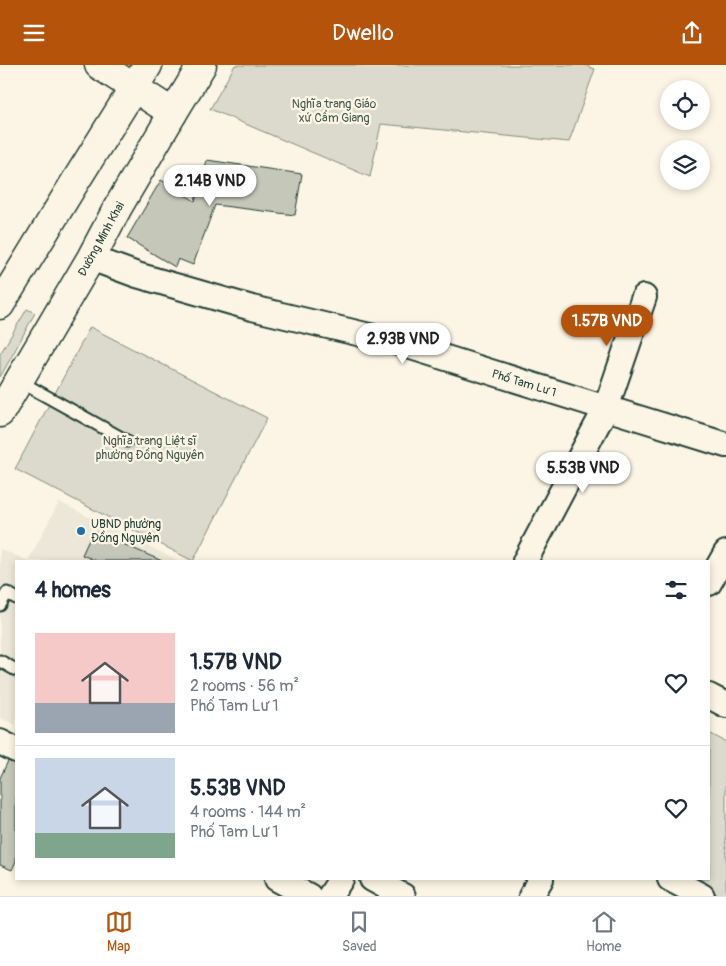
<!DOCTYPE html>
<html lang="en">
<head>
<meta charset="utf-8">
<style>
	:root { --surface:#fff; --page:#f2f2f3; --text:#1f2937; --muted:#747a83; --line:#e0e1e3; --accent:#b45309 }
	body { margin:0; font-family:Pangolin,sans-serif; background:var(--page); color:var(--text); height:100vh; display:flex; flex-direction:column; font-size:19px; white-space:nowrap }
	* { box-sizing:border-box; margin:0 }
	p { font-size:16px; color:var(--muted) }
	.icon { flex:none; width:28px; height:28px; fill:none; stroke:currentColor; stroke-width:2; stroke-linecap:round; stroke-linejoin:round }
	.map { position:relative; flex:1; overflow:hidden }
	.side { position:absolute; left:15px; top:495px; width:695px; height:320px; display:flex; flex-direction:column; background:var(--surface); border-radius:0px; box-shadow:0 2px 8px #0003 }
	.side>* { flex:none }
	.fabs { position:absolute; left:660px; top:15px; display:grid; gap:10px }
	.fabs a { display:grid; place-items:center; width:50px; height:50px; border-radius:50%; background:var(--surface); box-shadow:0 2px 8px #0003; font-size:25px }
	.price { position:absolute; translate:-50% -42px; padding:0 11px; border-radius:18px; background:#fff; color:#222; font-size:16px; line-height:32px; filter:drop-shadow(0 1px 2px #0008) }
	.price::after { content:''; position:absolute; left:50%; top:30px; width:15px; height:11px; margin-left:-8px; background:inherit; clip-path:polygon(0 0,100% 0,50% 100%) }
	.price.active { background:var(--accent); color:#fff }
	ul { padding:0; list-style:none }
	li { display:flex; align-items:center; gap:15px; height:125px; padding:0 20px }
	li+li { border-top:1px solid var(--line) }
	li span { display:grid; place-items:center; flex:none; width:140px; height:100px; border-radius:0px; color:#555 }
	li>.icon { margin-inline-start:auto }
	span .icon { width:60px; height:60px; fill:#fffc; stroke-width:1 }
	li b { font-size:21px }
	h2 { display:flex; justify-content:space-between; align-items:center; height:60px; padding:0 20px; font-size:21px }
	header { display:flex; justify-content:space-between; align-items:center; height:65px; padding:0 20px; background:var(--accent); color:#fff; font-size:22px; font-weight:600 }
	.dock { display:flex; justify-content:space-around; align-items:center; height:70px; border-top:1px solid var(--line); background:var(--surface); font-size:14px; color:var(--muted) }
	.dock a { display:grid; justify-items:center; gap:2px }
	.dock .active { color:var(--accent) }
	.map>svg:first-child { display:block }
</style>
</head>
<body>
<header><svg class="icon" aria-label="menu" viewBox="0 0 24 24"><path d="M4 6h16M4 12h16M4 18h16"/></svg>Dwello<svg class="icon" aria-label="share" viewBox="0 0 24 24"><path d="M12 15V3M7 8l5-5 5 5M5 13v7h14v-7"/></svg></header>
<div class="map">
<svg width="726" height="831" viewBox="0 0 726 831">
	<rect width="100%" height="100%" fill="#fcf5e5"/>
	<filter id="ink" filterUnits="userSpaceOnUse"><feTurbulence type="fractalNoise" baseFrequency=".02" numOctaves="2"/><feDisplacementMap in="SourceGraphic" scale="10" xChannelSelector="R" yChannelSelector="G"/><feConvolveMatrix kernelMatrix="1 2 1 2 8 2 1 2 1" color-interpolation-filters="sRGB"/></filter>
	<g filter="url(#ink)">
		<g fill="#ece7d8">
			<polygon points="59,437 179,496 28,496"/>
			<polygon points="0,484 28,496 16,496 16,660 0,653"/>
		</g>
		<g fill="#dcdacc" stroke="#7e8c80">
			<polygon points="235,0 584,0 595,4 569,77 381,59 370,112 210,44"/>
			<polygon points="27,244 35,248 12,291 0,312 0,289"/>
			<polygon points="90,262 267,353 193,496 15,404"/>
			<polygon points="709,668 726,677 726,831 720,831 689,814 709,814"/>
		</g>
		<g fill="#c5c7b9" stroke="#1f3d34">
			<polygon points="207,95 302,109 295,150 215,140 193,200 178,194 175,202 127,173 161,115 195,136"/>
			<polygon points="93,466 162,496 97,496 82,490"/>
			<polygon points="8,696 16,699 16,796 12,805 0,800 0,713"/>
		</g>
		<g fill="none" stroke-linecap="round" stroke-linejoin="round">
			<defs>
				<g id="service">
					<polyline points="19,316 127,376"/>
					<polyline points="0,540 7,528 16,533"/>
					<polyline points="0,596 16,605"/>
				</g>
				<g id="minor">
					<polyline points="91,193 137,210 252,243 395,277 606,343 726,380"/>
					<polyline points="525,496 606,343 644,232"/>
					<polyline points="709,518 726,488"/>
					<polyline points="709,631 726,640"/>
					<polyline points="0,677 16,685"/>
					<polyline points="277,814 309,831"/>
					<polyline points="372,814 403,831"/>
					<polyline points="670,814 702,831"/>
					<polyline points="330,831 341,814"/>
					<polyline points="531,831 541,814"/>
				</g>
				<polyline id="tertiary" points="99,0 173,48"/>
				<g id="primary">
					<polyline points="0,240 75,117 148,0"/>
					<polyline points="0,348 91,193 118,142 173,48 202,0"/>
				</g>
			</defs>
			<use href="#service" stroke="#1f3d34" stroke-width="15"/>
			<use href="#minor" stroke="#1f3d34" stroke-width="28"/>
			<use href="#tertiary" stroke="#1f3d34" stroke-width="31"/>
			<use href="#primary" stroke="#1f3d34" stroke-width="31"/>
			<use href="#service" stroke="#fcf5e5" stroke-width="11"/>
			<use href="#minor" stroke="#fcf5e5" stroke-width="24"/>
			<use href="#tertiary" stroke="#fcf5e5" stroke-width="28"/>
			<use href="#primary" stroke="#fcf5e5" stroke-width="28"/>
		</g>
	</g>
	<circle fill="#1f6fb2" stroke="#fcf5e5" stroke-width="2" cx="81" cy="466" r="5"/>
	<g text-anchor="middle" stroke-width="4.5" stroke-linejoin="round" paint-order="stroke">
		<g font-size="12" fill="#455c52" stroke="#fcf5e5">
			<text x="334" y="43">Nghĩa trang Giáo<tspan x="334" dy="14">xứ Cẩm Giang</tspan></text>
			<text x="150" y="380">Nghĩa trang Liệt sĩ<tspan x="150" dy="14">phường Đồng Nguyên</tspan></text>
		</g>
		<g font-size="12" fill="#1f3d34" stroke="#fcf5e5">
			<text transform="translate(101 174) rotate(-61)" y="4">Đường Minh Khai</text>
			<text transform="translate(524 318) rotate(17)" y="4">Phố Tam Lư 1</text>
		</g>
		<g font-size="12" fill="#1f3d34" stroke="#fcf5e5" text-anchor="start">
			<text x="91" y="463">UBND phường<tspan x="91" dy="14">Đồng Nguyên</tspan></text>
		</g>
	</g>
</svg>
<div class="fabs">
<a><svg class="icon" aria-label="locate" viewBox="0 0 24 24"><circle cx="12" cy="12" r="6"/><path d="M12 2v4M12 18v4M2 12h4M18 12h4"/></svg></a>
<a><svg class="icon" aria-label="layers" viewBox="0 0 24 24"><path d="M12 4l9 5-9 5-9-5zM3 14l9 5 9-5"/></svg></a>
</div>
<b class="price" style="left:210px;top:142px">2.14B VND</b>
<b class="price active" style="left:607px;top:282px">1.57B VND</b>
<b class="price" style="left:403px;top:300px">2.93B VND</b>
<b class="price" style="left:583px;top:429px">5.53B VND</b>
<section class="side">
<h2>4 homes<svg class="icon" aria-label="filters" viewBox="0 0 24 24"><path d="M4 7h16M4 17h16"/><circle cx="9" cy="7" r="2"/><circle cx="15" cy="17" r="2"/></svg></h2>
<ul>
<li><span style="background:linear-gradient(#f6c9c9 70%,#9aa5b1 0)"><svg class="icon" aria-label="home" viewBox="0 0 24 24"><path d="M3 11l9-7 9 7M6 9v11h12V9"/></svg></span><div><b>1.57B VND</b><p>2 rooms · 56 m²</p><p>Phố Tam Lư 1</p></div><svg class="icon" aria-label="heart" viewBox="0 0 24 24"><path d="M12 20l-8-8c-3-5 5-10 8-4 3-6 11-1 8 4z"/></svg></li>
<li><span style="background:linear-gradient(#c9d6e8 75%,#7fa58c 0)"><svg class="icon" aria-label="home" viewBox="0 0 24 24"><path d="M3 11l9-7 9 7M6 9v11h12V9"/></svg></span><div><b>5.53B VND</b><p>4 rooms · 144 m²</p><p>Phố Tam Lư 1</p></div><svg class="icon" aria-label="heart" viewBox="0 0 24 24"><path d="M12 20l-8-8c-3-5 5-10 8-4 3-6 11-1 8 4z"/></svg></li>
</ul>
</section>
</div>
<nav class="dock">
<a class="active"><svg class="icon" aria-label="map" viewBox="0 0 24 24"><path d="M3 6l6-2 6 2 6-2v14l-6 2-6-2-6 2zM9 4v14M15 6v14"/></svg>Map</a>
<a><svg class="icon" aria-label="saved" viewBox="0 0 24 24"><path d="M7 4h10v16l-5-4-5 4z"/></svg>Saved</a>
<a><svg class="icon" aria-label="home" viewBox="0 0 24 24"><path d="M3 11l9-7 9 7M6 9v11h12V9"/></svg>Home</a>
</nav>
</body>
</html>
